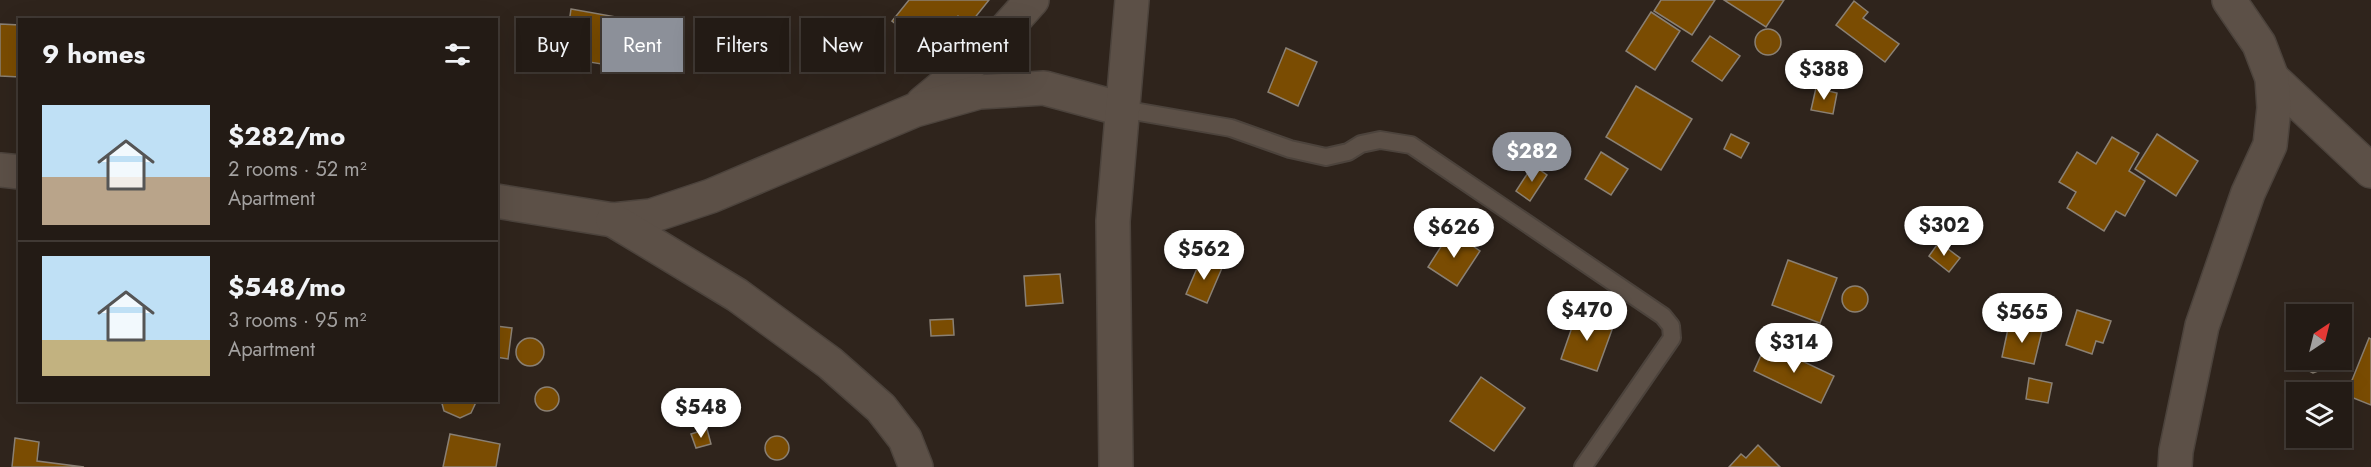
<!DOCTYPE html>
<html lang="en">
<head>
<meta charset="utf-8">
<style>
	:root { --surface:#231b15; --page:#2b241e; --text:#f1f3f6; --muted:#a3a1a0; --line:#403934; --accent:#8c9099 }
	body { margin:0; font-family:Jost,sans-serif; background:var(--page); color:var(--text); height:100vh; display:flex; flex-direction:column; font-size:22px; white-space:nowrap }
	* { box-sizing:border-box; margin:0 }
	p { font-size:20px; color:var(--muted) }
	.icon { flex:none; width:33px; height:33px; fill:none; stroke:currentColor; stroke-width:2; stroke-linecap:round; stroke-linejoin:round }
	.map { position:relative; flex:1; overflow:hidden }
	.sheet { position:absolute; left:18px; top:18px; width:480px; height:384px; display:flex; flex-direction:column; background:var(--surface); border-radius:0px; box-shadow:0 6px 24px #0002,0 0 0 2px var(--line) }
	.sheet>* { flex:none }
	.hud { position:absolute; left:516px; top:18px; width:570px; height:54px; display:flex; gap:12px }
	.needle { width:39px; rotate:35deg }
	.fabs { position:absolute; left:2286px; top:304px; display:grid; gap:12px }
	.fabs a { display:grid; place-items:center; width:66px; height:66px; border-radius:0px; background:var(--surface); box-shadow:0 6px 24px #0002,0 0 0 2px var(--line); font-size:30px }
	.price { position:absolute; translate:-50% -51px; padding:0 14px; border-radius:21px; background:#fff; color:#222; font-size:20px; line-height:39px; filter:drop-shadow(0 2px 3px #0008) }
	.price::after { content:''; position:absolute; left:50%; top:36px; width:18px; height:14px; margin-left:-9px; background:inherit; clip-path:polygon(0 0,100% 0,50% 100%) }
	.price.on { background:var(--accent); color:#fff }
	ul { padding:0; list-style:none }
	li { display:flex; align-items:center; gap:18px; height:150px; padding:0 24px }
	li+li { border-top:2px solid var(--line) }
	li span { display:grid; place-items:center; flex:none; width:168px; height:120px; border-radius:0px; color:#555 }
	li>.icon { margin-inline-start:auto }
	span .icon { width:72px; height:72px; fill:#fffc; stroke-width:1 }
	li b { font-size:26px }
	h2 { display:flex; justify-content:space-between; align-items:center; height:72px; padding:0 24px; font-size:26px }
	.pill { padding:0 21px; border-radius:0px; background:var(--surface); box-shadow:0 6px 24px #0002,0 0 0 2px var(--line); font-size:21px; line-height:54px }
	.pill.on { background:var(--accent); color:#fff }
	.map>svg:first-child { display:block }
</style>
</head>
<body>
<div class="map">
<svg width="2371" height="467" viewBox="0 0 2371 467">
	<rect width="100%" height="100%" fill="#2f241c"/>
	<g fill="#7a4c02" stroke="#8a8074" stroke-width="1.5">
		<polygon points="909,0 989,0 969,25 958,16 931,51 892,21"/>
		<polygon points="1661,0 1715,0 1692,35 1654,11"/>
		<polygon points="1724,0 1784,0 1766,27"/>
		<polygon points="1854,1 1868,12 1863,18 1899,44 1885,62 1836,25"/>
		<polygon points="571,9 622,18 614,66 564,58"/>
		<polygon points="1651,12 1680,31 1655,70 1626,51"/>
		<polygon points="0,24 20,25 20,77 0,76"/>
		<circle cx="1768" cy="42" r="13"/>
		<polygon points="1710,36 1740,56 1722,81 1692,61"/>
		<polygon points="1286,48 1317,62 1298,106 1268,92"/>
		<polygon points="1636,86 1692,119 1661,170 1606,137"/>
		<polygon points="1816,88 1837,93 1833,114 1811,110"/>
		<polygon points="1731,134 1749,143 1741,158 1724,149"/>
		<polygon points="2157,134 2198,161 2176,196 2135,169"/>
		<polygon points="2112,137 2139,153 2129,171 2145,181 2125,216 2116,211 2104,231 2067,208 2076,192 2059,182 2077,152 2096,164"/>
		<polygon points="1601,152 1628,169 1611,195 1585,179"/>
		<polygon points="1533,165 1547,175 1530,201 1516,191"/>
		<polygon points="1451,231 1480,251 1457,286 1428,267"/>
		<polygon points="1939,242 1960,258 1949,272 1929,256"/>
		<circle cx="1216" cy="251" r="9"/>
		<polygon points="1201,259 1222,268 1207,303 1186,294"/>
		<polygon points="1788,260 1837,278 1820,323 1772,305"/>
		<polygon points="1060,274 1063,303 1026,306 1024,276"/>
		<circle cx="1855" cy="299" r="13"/>
		<polygon points="2077,310 2111,321 2103,343 2096,341 2092,354 2066,345"/>
		<polygon points="1577,313 1613,327 1597,371 1561,359"/>
		<polygon points="953,319 954,335 931,336 930,320"/>
		<polygon points="2009,324 2042,331 2034,364 2002,357"/>
		<polygon points="496,326 512,328 508,359 496,357"/>
		<circle cx="530" cy="352" r="14"/>
		<polygon points="2369,338 2371,339 2371,405 2346,395"/>
		<polygon points="1766,344 1834,376 1821,403 1754,371"/>
		<polygon points="2302,360 2326,360 2321,370 2313,373 2307,370"/>
		<polygon points="1481,377 1525,408 1494,451 1450,421"/>
		<polygon points="2029,378 2052,383 2048,403 2026,399"/>
		<circle cx="547" cy="399" r="12"/>
		<polygon points="441,400 477,400 471,413 460,418 444,411"/>
		<polygon points="707,429 711,444 696,448 691,434"/>
		<polygon points="450,434 500,444 496,467 443,467"/>
		<circle cx="777" cy="448" r="12"/>
		<polygon points="15,438 39,442 37,461 84,467 12,467"/>
		<polygon points="1758,445 1780,467 1729,467 1741,454 1746,458"/>
	</g>
	<g fill="none" stroke-linecap="round" stroke-linejoin="round">
		<defs>
			<polyline id="service" points="1122,109 1231,128 1290,149 1326,157 1348,152 1361,144 1380,140 1411,145 1663,316 1671,326 1672,338 1583,467"/>
			<g id="minor">
				<polyline points="2272,78 2371,171"/>
				<polyline points="923,103 987,50 1032,0"/>
				<polyline points="0,170 20,172"/>
				<polyline points="496,201 613,220 651,216 711,196 915,110 979,92 1044,88 1122,109"/>
				<polyline points="613,220 737,295 830,363 881,408 905,439 916,467"/>
				<polyline points="1116,467 1113,221 1132,0"/>
				<polyline points="2175,467 2176,451 2202,326 2248,193 2270,145 2274,108 2272,78 2259,44 2229,0"/>
			</g>
		</defs>
		<use href="#service" stroke="#4c433c" stroke-width="20"/>
		<use href="#minor" stroke="#4c433c" stroke-width="36"/>
		<use href="#service" stroke="#5c5047" stroke-width="16"/>
		<use href="#minor" stroke="#5c5047" stroke-width="33"/>
	</g>
</svg>
<div class="fabs">
<a><svg class="needle" viewBox="-14 -14 28 28"><path d="M0-13l5 13h-10z" fill="#e53935"/><path d="M0 13l5-13h-10z" fill="#a3a1a0"/></svg></a>
<a><svg class="icon" aria-label="layers" viewBox="0 0 24 24"><path d="M12 4l9 5-9 5-9-5zM3 14l9 5 9-5"/></svg></a>
</div>
<b class="price" style="left:1824px;top:101px">$388</b>
<b class="price on" style="left:1532px;top:183px">$282</b>
<b class="price" style="left:1944px;top:257px">$302</b>
<b class="price" style="left:1454px;top:259px">$626</b>
<b class="price" style="left:1204px;top:281px">$562</b>
<b class="price" style="left:1587px;top:342px">$470</b>
<b class="price" style="left:2022px;top:344px">$565</b>
<b class="price" style="left:1794px;top:374px">$314</b>
<b class="price" style="left:701px;top:439px">$548</b>
<div class="hud">
<a class="pill">Buy</a>
<a class="pill on">Rent</a>
<a class="pill">Filters</a>
<a class="pill">New</a>
<a class="pill">Apartment</a>
</div>
<section class="sheet">
<h2>9 homes<svg class="icon" aria-label="filters" viewBox="0 0 24 24"><path d="M4 7h16M4 17h16"/><circle cx="9" cy="7" r="2"/><circle cx="15" cy="17" r="2"/></svg></h2>
<ul>
<li><span style="background:linear-gradient(#bfe0f5 60%,#b9a48a 0)"><svg class="icon" aria-label="home" viewBox="0 0 24 24"><path d="M3 11l9-7 9 7M6 9v11h12V9"/></svg></span><div><b>$282/mo</b><p>2 rooms · 52 m²</p><p>Apartment</p></div></li>
<li><span style="background:linear-gradient(#bfe0f5 70%,#c2b280 0)"><svg class="icon" aria-label="home" viewBox="0 0 24 24"><path d="M3 11l9-7 9 7M6 9v11h12V9"/></svg></span><div><b>$548/mo</b><p>3 rooms · 95 m²</p><p>Apartment</p></div></li>
</ul>
</section>
</div>
</body>
</html>
